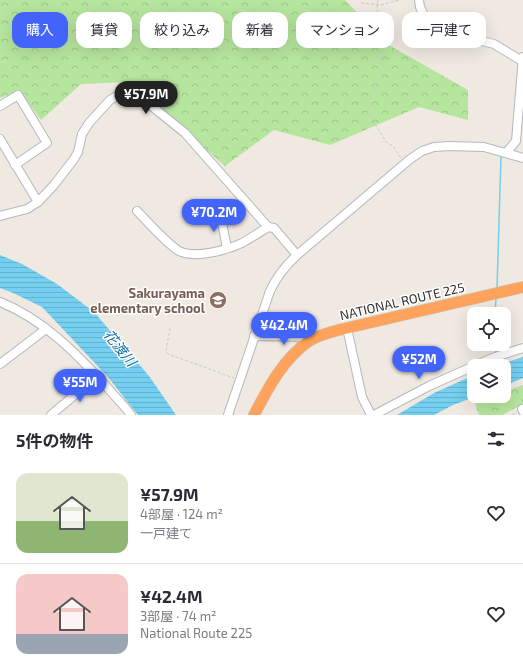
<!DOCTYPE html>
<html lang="ja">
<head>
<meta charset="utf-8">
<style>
	:root { --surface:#fff; --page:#f2f2f3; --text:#2b2b33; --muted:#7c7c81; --line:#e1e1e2; --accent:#4264fb }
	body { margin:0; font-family:"Exo 2","Noto Sans JP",sans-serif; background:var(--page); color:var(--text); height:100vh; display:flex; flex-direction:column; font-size:15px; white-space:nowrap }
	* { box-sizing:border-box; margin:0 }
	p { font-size:13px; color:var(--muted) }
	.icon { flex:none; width:22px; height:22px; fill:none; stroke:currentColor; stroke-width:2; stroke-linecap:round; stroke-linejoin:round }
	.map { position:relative; height:415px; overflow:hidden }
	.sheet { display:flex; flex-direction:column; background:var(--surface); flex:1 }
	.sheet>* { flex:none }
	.guide { position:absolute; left:12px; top:12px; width:499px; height:36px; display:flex; gap:8px }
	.tools { position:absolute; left:467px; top:307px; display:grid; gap:8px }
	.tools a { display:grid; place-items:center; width:44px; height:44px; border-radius:8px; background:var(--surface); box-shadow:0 4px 16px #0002; font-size:20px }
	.price { position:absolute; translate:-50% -34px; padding:0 9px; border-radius:14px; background:var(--accent); color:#fff; font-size:13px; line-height:26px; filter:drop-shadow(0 1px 2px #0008) }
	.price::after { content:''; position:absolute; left:50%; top:24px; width:12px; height:9px; margin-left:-6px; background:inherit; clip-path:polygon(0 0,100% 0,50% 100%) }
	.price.on { background:#222; color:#fff }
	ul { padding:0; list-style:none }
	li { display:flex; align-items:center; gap:12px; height:100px; padding:0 16px }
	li+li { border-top:1px solid var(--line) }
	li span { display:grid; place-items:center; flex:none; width:112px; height:80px; border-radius:12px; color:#555 }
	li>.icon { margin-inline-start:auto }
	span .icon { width:48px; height:48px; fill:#fffc; stroke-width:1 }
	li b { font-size:17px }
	h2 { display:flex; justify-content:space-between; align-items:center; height:48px; padding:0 16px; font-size:17px }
	.pill { padding:0 14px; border-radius:12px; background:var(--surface); box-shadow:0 4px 16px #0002; font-size:14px; line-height:36px }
	.pill.on { background:var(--accent); color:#fff }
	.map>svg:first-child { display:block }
</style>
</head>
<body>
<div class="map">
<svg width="523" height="415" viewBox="0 0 523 415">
	<defs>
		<pattern id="forest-crowns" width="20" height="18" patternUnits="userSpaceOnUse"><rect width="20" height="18" fill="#b6e59e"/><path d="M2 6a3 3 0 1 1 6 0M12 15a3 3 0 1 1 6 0" fill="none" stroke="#9dc588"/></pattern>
		<pattern id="water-rules" width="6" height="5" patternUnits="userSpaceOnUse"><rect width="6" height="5" fill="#75cff0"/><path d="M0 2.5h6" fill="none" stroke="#66b2ce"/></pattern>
	</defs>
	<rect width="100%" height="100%" fill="#efe9e1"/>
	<g fill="url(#forest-crowns)">
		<polygon points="0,0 345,0 387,44 468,90 468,120 419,107 330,145 274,130 225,166 128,82 81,84 41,120 21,93 17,92 0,98"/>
		<polygon points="523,385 523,404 502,415 479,415 475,403 493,396 504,396 504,392"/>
	</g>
	<g fill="url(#water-rules)">
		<polygon points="0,255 22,264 57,284 94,312 149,376 176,415 138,415 108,377 42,307 13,293 0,288"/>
		<polygon points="523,357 523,378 504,386 504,366 495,366"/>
		<polygon points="474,375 474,396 477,396 453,405 434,415 397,415 434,393"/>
	</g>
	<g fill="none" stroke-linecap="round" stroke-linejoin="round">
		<g stroke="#75cff0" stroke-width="1.5">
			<polyline points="497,288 501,156"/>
			<polyline points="495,314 496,298"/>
			<polyline points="494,344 496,353"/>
		</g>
		<defs>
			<g id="minor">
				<polyline points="419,0 420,7 429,27 443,34 457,39 474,39 494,44 522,61"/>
				<polyline points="0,106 18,95 47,143 15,165"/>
				<polyline points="0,139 38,202"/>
				<polyline points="506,153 516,141 523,57"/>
				<path d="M 137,211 C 149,223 165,242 179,251 C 195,259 227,250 242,243 C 251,238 260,232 268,227"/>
				<polyline points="215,211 222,223 227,248"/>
				<polyline points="0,216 27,209 38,202 54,185 74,159 78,152 82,134 89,123 110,100 120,94 129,93 135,94 144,100 185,133 268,227 274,228 297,255"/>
				<path d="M 0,302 C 43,319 77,354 107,387 C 115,397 124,405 131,415"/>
				<polyline points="347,328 362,397 371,415"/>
				<polyline points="254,336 309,337 315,338"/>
				<polyline points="0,364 46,329"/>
				<polyline points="474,366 495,357 523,348"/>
				<polyline points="522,409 523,411"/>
				<polyline points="51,415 97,376"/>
				<path d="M 228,415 L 270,291 C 277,276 285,266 297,255 L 409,160 L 422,151 L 434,147 L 449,146 L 484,147 L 523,158"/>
				<polyline points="374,415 429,386 474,366"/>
			</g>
			<path id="highway" d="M 254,415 C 268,388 283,359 309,341 C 320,334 335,331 347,328 L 523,287"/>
		</defs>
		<use href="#minor" stroke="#b4b7c1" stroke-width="10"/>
		<use href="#highway" stroke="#c9c9c9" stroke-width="12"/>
		<g stroke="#c9c9c9" stroke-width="1" stroke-dasharray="3 2" stroke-linecap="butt">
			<polyline points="378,0 377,4 380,43 384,64 371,95 367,111 386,142 393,146 401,158"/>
			<polyline points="361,3 381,5 399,0"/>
			<polyline points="170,328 166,351 168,354 234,378"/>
			<polyline points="512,415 517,412"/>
		</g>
		<use href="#minor" stroke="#fff" stroke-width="8"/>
		<use href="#highway" stroke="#ffa35c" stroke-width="11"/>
	</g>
	<defs>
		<symbol id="school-disc" viewBox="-11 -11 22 22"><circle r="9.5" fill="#8d6e63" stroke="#fff"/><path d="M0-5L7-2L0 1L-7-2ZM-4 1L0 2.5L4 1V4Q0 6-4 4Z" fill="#fff"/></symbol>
	</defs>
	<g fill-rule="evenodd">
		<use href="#school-disc" x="208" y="290" width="20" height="20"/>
	</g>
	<g text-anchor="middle" stroke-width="3" stroke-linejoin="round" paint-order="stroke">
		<g font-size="13" font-weight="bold" fill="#785e54" stroke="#fff" text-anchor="end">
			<text x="205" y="298">Sakurayama<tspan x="205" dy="15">elementary school</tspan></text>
		</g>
		<g font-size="13" fill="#2e2e2e" stroke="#fff">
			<text transform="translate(402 301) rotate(-13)" y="5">NATIONAL ROUTE 225</text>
		</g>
		<g font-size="14" font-style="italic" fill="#0d6fa3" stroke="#fff">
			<text transform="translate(120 348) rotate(51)" y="5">花渡川</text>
		</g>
	</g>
</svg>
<div class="tools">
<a><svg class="icon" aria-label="locate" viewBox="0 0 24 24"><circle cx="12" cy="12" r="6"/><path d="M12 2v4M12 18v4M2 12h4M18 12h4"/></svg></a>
<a><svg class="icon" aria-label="layers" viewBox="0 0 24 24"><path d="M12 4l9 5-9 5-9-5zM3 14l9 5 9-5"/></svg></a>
</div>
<b class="price on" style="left:146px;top:115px">¥57.9M</b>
<b class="price" style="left:214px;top:233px">¥70.2M</b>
<b class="price" style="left:284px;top:346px">¥42.4M</b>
<b class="price" style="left:419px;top:380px">¥52M</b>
<b class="price" style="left:80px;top:403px">¥55M</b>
<div class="guide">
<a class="pill on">購入</a>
<a class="pill">賃貸</a>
<a class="pill">絞り込み</a>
<a class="pill">新着</a>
<a class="pill">マンション</a>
<a class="pill">一戸建て</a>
</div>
</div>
<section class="sheet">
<h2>5件の物件<svg class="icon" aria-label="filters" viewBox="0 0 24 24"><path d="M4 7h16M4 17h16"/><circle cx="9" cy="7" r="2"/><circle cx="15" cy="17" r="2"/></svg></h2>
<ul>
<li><span style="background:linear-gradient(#dfe7d0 60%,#8fb573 0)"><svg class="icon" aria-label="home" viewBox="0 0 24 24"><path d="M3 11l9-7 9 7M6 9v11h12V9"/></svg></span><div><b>¥57.9M</b><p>4部屋 · 124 m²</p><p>一戸建て</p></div><svg class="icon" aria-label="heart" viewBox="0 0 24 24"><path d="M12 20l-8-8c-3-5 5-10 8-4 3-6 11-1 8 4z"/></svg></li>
<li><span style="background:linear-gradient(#f6c9c9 75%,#9aa5b1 0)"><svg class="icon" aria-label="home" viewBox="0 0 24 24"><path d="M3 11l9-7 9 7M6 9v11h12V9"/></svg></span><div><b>¥42.4M</b><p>3部屋 · 74 m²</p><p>National Route 225</p></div><svg class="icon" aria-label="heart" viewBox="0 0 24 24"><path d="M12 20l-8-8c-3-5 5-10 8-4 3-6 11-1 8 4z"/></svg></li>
</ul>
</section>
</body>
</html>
